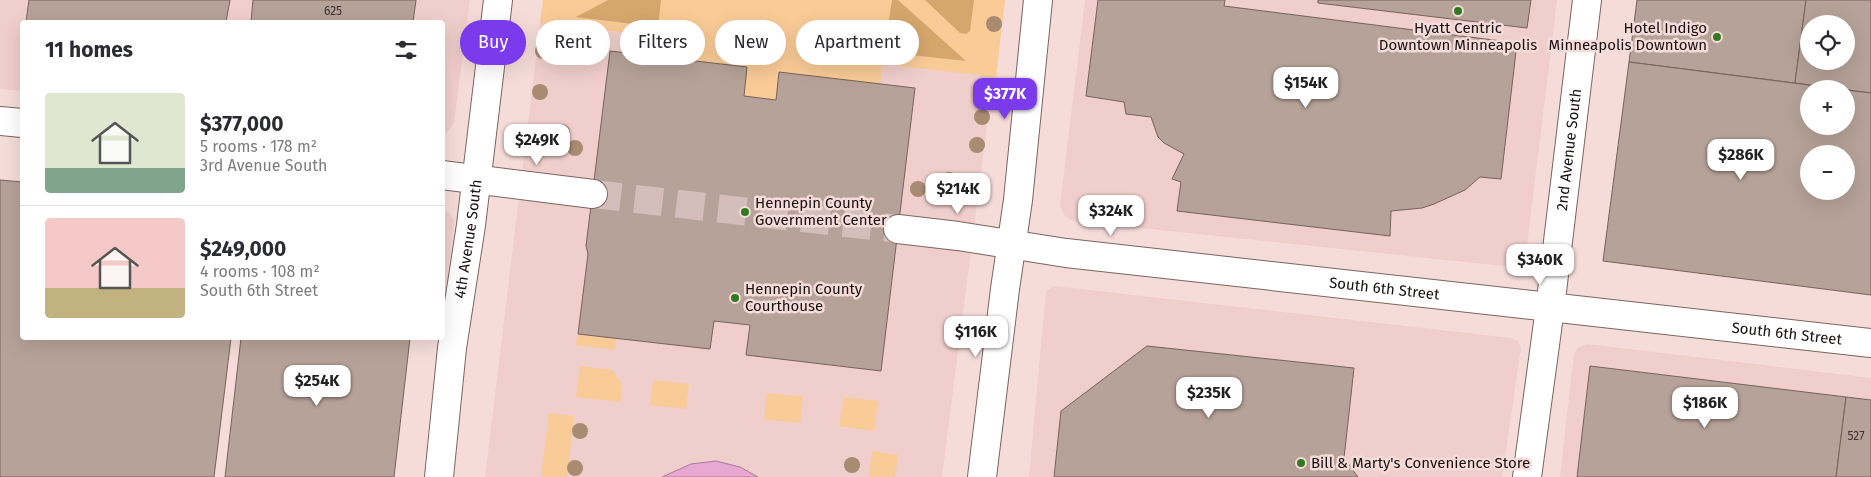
<!DOCTYPE html>
<html lang="en">
<head>
<meta charset="utf-8">
<style>
	:root { --surface:#fff; --page:#f2f2f3; --text:#2b2b33; --muted:#7c7c81; --line:#e1e1e2; --accent:#7c3aed }
	body { margin:0; font-family:"Fira Sans",sans-serif; background:var(--page); color:var(--text); height:100vh; display:flex; flex-direction:column; font-size:19px; white-space:nowrap }
	* { box-sizing:border-box; margin:0 }
	p { font-size:16px; color:var(--muted) }
	.icon { flex:none; width:28px; height:28px; fill:none; stroke:currentColor; stroke-width:2; stroke-linecap:round; stroke-linejoin:round }
	.map { position:relative; flex:1; overflow:hidden }
	.sheet { position:absolute; left:20px; top:20px; width:425px; height:320px; display:flex; flex-direction:column; background:var(--surface); border-radius:5px; box-shadow:0 5px 20px #0002 }
	.sheet>* { flex:none }
	.guide { position:absolute; left:460px; top:20px; width:475px; height:45px; display:flex; gap:10px }
	.tools { position:absolute; left:1800px; top:15px; display:grid; gap:10px }
	.tools a { display:grid; place-items:center; width:55px; height:55px; border-radius:50%; background:var(--surface); box-shadow:0 5px 20px #0002; font-size:25px }
	.price { position:absolute; translate:-50% -42px; padding:0 11px; border-radius:10px; background:#fff; color:#222; font-size:16px; line-height:32px; filter:drop-shadow(0 1px 2px #0008) }
	.price::after { content:''; position:absolute; left:50%; top:30px; width:15px; height:11px; margin-left:-8px; background:inherit; clip-path:polygon(0 0,100% 0,50% 100%) }
	.price.current { background:var(--accent); color:#fff }
	ul { padding:0; list-style:none }
	li { display:flex; align-items:center; gap:15px; height:125px; padding:0 25px }
	li+li { border-top:1px solid var(--line) }
	li span { display:grid; place-items:center; flex:none; width:140px; height:100px; border-radius:5px; color:#555 }
	li>.icon { margin-inline-start:auto }
	span .icon { width:60px; height:60px; fill:#fffc; stroke-width:1 }
	li b { font-size:21px }
	h2 { display:flex; justify-content:space-between; align-items:center; height:60px; padding:0 25px; font-size:21px }
	.tag { padding:0 18px; border-radius:22px; background:var(--surface); box-shadow:0 5px 20px #0002; font-size:18px; line-height:45px }
	.tag.current { background:var(--accent); color:#fff }
	.map>svg:first-child { display:block }
</style>
</head>
<body>
<div class="map">
<svg width="1871" height="477" viewBox="0 0 1871 477">
	<rect width="100%" height="100%" fill="#f5dcd9"/>
	<g fill="#f0cecb">
		<polygon points="0,0 470,0 454,122 447,133 443,135 442,22 22,22 22,91 0,89"/>
		<polygon points="543,0 1003,0 942,477 485,477"/>
		<polygon points="1085,0 1557,0 1526,253 1521,261 1513,267 1073,221 1065,216 1060,206"/>
		<polygon points="443,208 449,213 454,219 443,316"/>
		<polygon points="1054,286 1511,338 1518,341 1521,348 1502,477 1029,477 1046,291"/>
		<polygon points="1587,344 1871,378 1871,477 1560,477 1574,353 1578,348"/>
	</g>
	<g fill="#f9cb96">
		<polygon points="543,0 1005,0 996,77 883,64 880,84 780,72 776,100 744,96 747,67 655,56 657,36 540,23"/>
		<polygon points="578,334 616,338 615,350 576,345"/>
		<polygon points="580,366 612,370 622,384 620,402 576,397"/>
		<polygon points="653,380 689,384 686,409 650,405"/>
		<polygon points="767,393 803,397 800,423 764,419"/>
		<polygon points="844,397 878,401 874,431 839,426"/>
		<polygon points="549,413 574,416 567,477 541,477"/>
		<polygon points="872,451 898,455 895,477 869,477"/>
	</g>
	<g fill="#d6a76d">
		<polygon points="608,0 661,0 658,27 576,17"/>
		<polygon points="892,0 898,0 966,61 884,52"/>
		<polygon points="925,0 974,0 970,31 966,34 960,33"/>
	</g>
	<polygon fill="#e7a8d4" stroke="#a97a99" points="716,461 740,467 758,477 662,477 691,464"/>
	<g fill="#b6a298" stroke="#76635a" fill-rule="evenodd">
		<polygon points="29,0 230,0 226,22 26,22"/>
		<polygon points="253,0 416,0 413,22 251,22"/>
		<polygon points="1098,0 1225,0 1224,6 1517,43 1501,179 1480,177 1465,190 1434,204 1422,208 1391,211 1390,236 1177,211 1181,182 1172,179 1184,154 1164,143 1158,137 1151,117 1126,114 1124,102 1086,96"/>
		<polygon points="1318,0 1531,0 1527,28 1318,3"/>
		<polygon points="1637,0 1806,0 1795,83 1629,62"/>
		<path d="M 1806,0 L 1871,0 L 1871,93 L 1795,83 ZM 1809,24 L 1846,24 L 1846,61 L 1809,61 Z"/>
		<polygon points="610,51 747,67 744,96 776,100 779,72 915,88 881,371 746,355 750,325 714,321 710,349 578,334 588,254 586,246"/>
		<path d="M 1629,62 L 1840,89 L 1809,89 L 1809,126 L 1846,126 L 1846,90 L 1871,93 L 1871,295 L 1603,261 ZM 1809,154 L 1846,154 L 1846,191 L 1809,191 Z"/>
		<polygon points="0,180 22,182 22,338 231,338 214,477 0,477"/>
		<polygon points="241,338 410,338 394,477 225,477"/>
		<polygon points="1147,346 1354,368 1344,458 1358,477 1054,477 1061,411"/>
		<polygon points="1590,366 1846,397 1836,477 1577,477"/>
		<polygon points="1846,397 1871,400 1871,477 1836,477"/>
	</g>
	<g fill="none" stroke-linecap="round" stroke-linejoin="round">
		<polyline stroke="#d4bdbb" stroke-width="28" stroke-dasharray="28 14" stroke-linecap="butt" points="593,194 898,229"/>
		<defs>
			<g id="minor">
				<polyline points="982,477 1005,289 1018,200 1038,0"/>
				<path id="s1" d="M 1527,477 L 1550,308 L 1587,0"/>
			</g>
			<g id="major">
				<polyline points="0,121 22,123"/>
				<polyline points="442,175 593,194"/>
				<path id="s2" d="M 898,229 L 958,236 L 1066,253 L 1871,343"/>
				<path id="s3" d="M 439,477 L 452,348 L 471,225 L 498,0"/>
			</g>
		</defs>
		<use href="#minor" stroke="#7a6462" stroke-width="30"/>
		<use href="#major" stroke="#7a6462" stroke-width="30"/>
		<use href="#minor" stroke="#fff" stroke-width="28"/>
		<use href="#major" stroke="#fff" stroke-width="28"/>
	</g>
	<g fill="#a98b72">
		<circle cx="994" cy="24" r="8"/>
		<circle cx="543" cy="51" r="8"/>
		<circle cx="540" cy="92" r="8"/>
		<circle cx="982" cy="117" r="8"/>
		<circle cx="562" cy="132" r="8"/>
		<circle cx="977" cy="145" r="8"/>
		<circle cx="575" cy="148" r="8"/>
		<circle cx="949" cy="180" r="8"/>
		<circle cx="918" cy="189" r="8"/>
		<circle cx="933" cy="190" r="8"/>
		<circle cx="580" cy="431" r="8"/>
		<circle cx="852" cy="465" r="8"/>
		<circle cx="575" cy="468" r="8"/>
	</g>
	<g fill="#307b21" stroke="#f5dcd9" stroke-width="2">
		<circle cx="1458" cy="11" r="5"/>
		<circle cx="1717" cy="37" r="5"/>
		<circle cx="745" cy="212" r="5"/>
		<circle cx="735" cy="298" r="5"/>
		<circle cx="1301" cy="463" r="5"/>
	</g>
	<g text-anchor="middle" stroke-width="5" stroke-linejoin="round" paint-order="stroke">
		<g font-size="12" fill="#403432">
			<text x="333" y="15">625</text>
			<text x="1856" y="440">527</text>
		</g>
		<g font-size="15" fill="#191010" stroke="#f5dcd9" text-anchor="start">
			<text x="1458" y="33" text-anchor="middle">Hyatt Centric<tspan x="1458" dy="17">Downtown Minneapolis</tspan></text>
			<text x="1707" y="33" text-anchor="end">Hotel Indigo<tspan x="1707" dy="17">Minneapolis Downtown</tspan></text>
			<text x="755" y="208">Hennepin County<tspan x="755" dy="17">Government Center</tspan></text>
			<text x="745" y="294">Hennepin County<tspan x="745" dy="17">Courthouse</tspan></text>
			<text x="1311" y="468">Bill &amp; Marty's Convenience Store</text>
		</g>
		<g font-size="15" fill="#191010" stroke="#f5dcd9">
			<text dy="5" stroke="none"><textPath href="#s1" startOffset="330">2nd Avenue South</textPath></text>
			<text dy="5" stroke="none"><textPath href="#s3" startOffset="240">4th Avenue South</textPath></text>
			<text dy="5" stroke="none"><textPath href="#s2" startOffset="490">South 6th Street</textPath></text>
			<text dy="5" stroke="none"><textPath href="#s2" startOffset="895">South 6th Street</textPath></text>
		</g>
	</g>
</svg>
<div class="tools">
<a><svg class="icon" aria-label="locate" viewBox="0 0 24 24"><circle cx="12" cy="12" r="6"/><path d="M12 2v4M12 18v4M2 12h4M18 12h4"/></svg></a>
<a>+</a>
<a>−</a>
</div>
<b class="price" style="left:1306px;top:109px">$154K</b>
<b class="price current" style="left:1005px;top:120px">$377K</b>
<b class="price" style="left:537px;top:166px">$249K</b>
<b class="price" style="left:1741px;top:181px">$286K</b>
<b class="price" style="left:958px;top:215px">$214K</b>
<b class="price" style="left:1111px;top:237px">$324K</b>
<b class="price" style="left:1540px;top:286px">$340K</b>
<b class="price" style="left:976px;top:358px">$116K</b>
<b class="price" style="left:317px;top:407px">$254K</b>
<b class="price" style="left:1209px;top:419px">$235K</b>
<b class="price" style="left:1705px;top:429px">$186K</b>
<div class="guide">
<a class="tag current">Buy</a>
<a class="tag">Rent</a>
<a class="tag">Filters</a>
<a class="tag">New</a>
<a class="tag">Apartment</a>
</div>
<section class="sheet">
<h2>11 homes<svg class="icon" aria-label="filters" viewBox="0 0 24 24"><path d="M4 7h16M4 17h16"/><circle cx="9" cy="7" r="2"/><circle cx="15" cy="17" r="2"/></svg></h2>
<ul>
<li><span style="background:linear-gradient(#dfe7d0 75%,#7fa58c 0)"><svg class="icon" aria-label="home" viewBox="0 0 24 24"><path d="M3 11l9-7 9 7M6 9v11h12V9"/></svg></span><div><b>$377,000</b><p>5 rooms · 178 m²</p><p>3rd Avenue South</p></div></li>
<li><span style="background:linear-gradient(#f6c9c9 70%,#c2b280 0)"><svg class="icon" aria-label="home" viewBox="0 0 24 24"><path d="M3 11l9-7 9 7M6 9v11h12V9"/></svg></span><div><b>$249,000</b><p>4 rooms · 108 m²</p><p>South 6th Street</p></div></li>
</ul>
</section>
</div>
</body>
</html>
